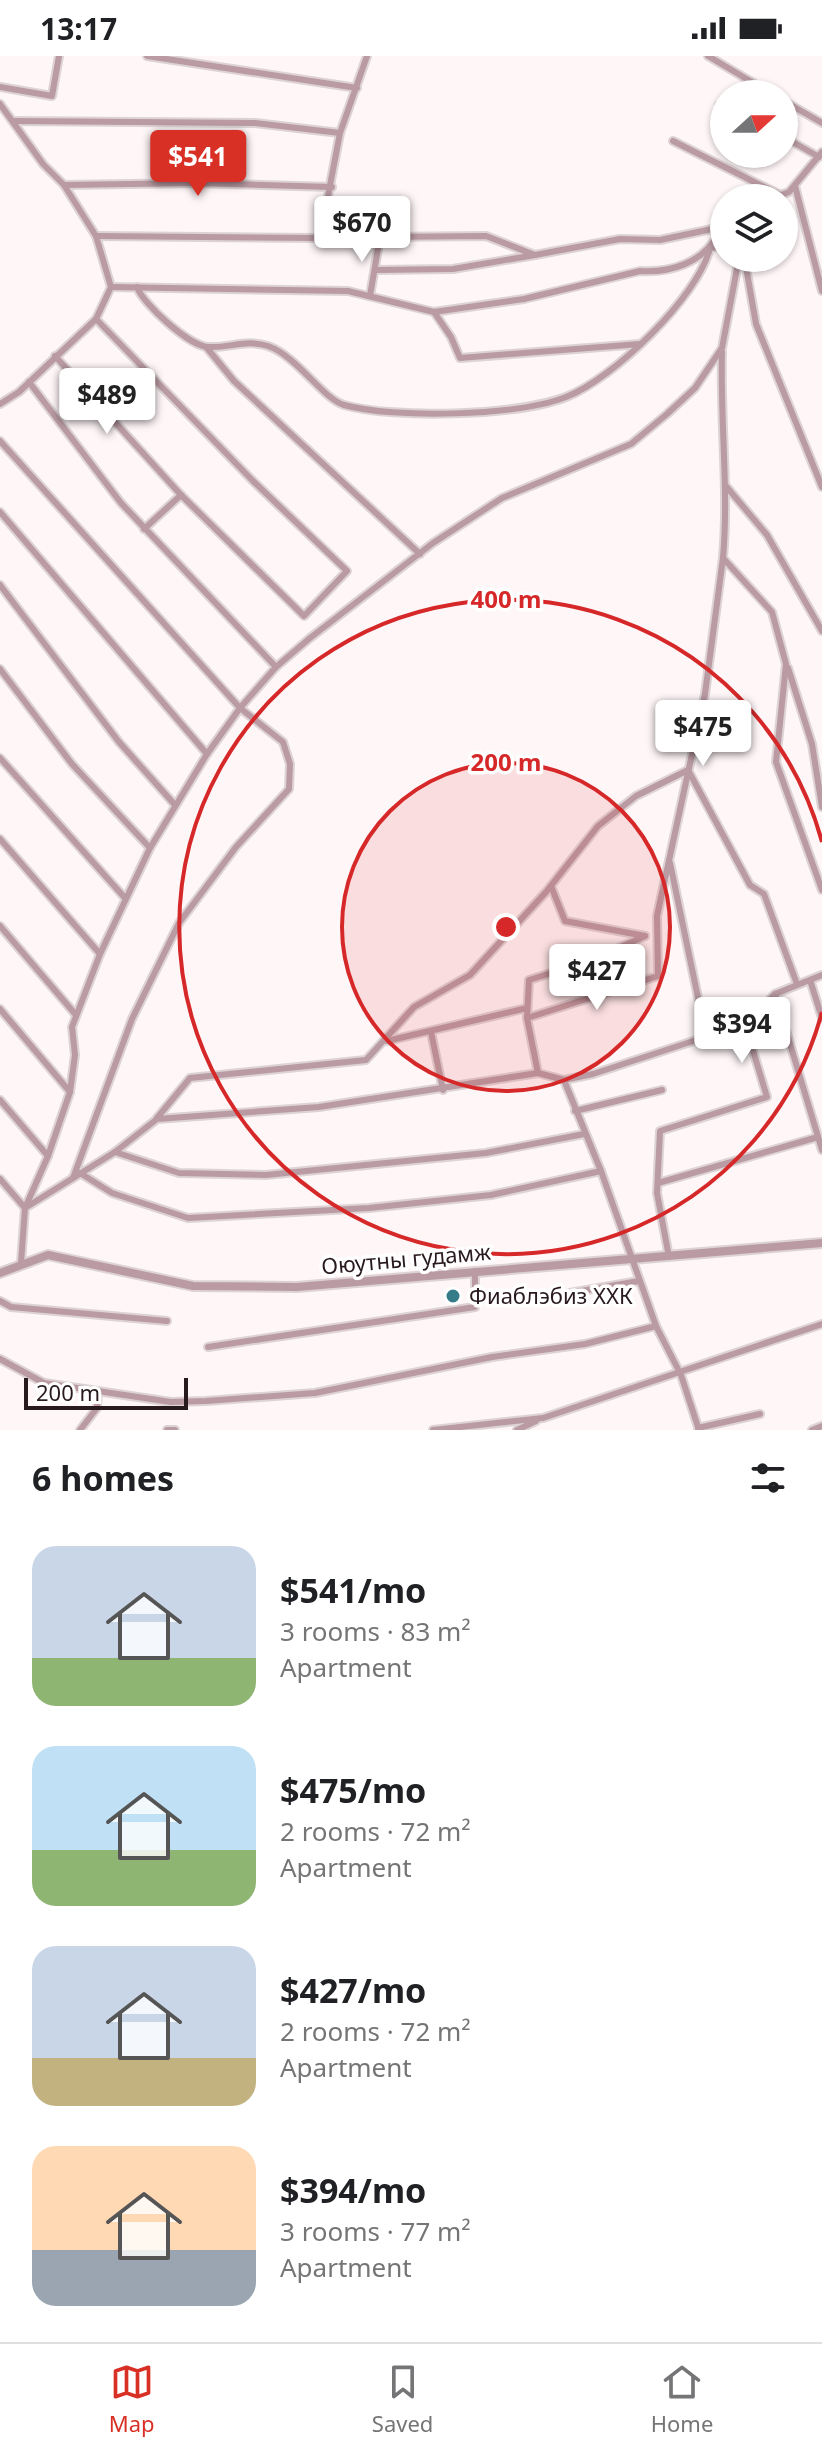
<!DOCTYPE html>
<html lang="en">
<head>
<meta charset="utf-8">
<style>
	:root { --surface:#fff; --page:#f2f2f2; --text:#202124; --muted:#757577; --line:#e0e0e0; --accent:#d93025 }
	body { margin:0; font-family:"Noto Sans",sans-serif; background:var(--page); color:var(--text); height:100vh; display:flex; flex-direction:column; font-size:30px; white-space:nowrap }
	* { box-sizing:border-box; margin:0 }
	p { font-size:26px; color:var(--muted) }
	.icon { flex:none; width:44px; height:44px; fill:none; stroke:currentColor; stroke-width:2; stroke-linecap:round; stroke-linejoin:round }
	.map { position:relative; height:1374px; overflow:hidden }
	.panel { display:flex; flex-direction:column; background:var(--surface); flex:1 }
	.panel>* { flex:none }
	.needle { width:52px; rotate:69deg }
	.fabs { position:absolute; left:710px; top:24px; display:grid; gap:16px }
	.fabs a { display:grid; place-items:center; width:88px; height:88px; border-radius:50%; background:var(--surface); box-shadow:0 2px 6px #0004; font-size:40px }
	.scale { position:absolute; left:24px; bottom:20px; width:164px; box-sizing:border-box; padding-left:8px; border:4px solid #291a1e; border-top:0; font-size:22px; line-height:28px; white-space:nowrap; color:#291a1e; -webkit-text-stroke:6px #fff; paint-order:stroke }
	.price { position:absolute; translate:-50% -68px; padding:0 18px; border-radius:8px; background:#fff; color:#222; font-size:26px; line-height:52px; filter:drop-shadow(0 2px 4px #0008) }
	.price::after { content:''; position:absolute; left:50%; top:48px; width:24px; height:18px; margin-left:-12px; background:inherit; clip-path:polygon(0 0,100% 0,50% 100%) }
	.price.current { background:var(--accent); color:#fff }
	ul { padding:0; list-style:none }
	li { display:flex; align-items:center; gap:24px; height:200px; padding:0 32px }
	li span { display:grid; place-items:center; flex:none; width:224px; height:160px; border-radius:24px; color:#555 }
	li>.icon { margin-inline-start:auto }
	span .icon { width:96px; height:96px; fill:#fffc; stroke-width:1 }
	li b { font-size:34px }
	h2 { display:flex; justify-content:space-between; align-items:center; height:96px; padding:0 32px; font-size:34px }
	.status { display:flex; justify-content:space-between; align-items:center; height:56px; padding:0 40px; background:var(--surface); direction:ltr }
	.status svg { height:22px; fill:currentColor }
	.menu { display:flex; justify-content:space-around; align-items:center; height:112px; border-top:2px solid var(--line); background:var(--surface); font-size:22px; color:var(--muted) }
	.menu a { display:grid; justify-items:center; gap:4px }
	.menu .current { color:var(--accent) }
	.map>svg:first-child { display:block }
</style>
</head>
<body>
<div class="status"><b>13:17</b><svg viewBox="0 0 49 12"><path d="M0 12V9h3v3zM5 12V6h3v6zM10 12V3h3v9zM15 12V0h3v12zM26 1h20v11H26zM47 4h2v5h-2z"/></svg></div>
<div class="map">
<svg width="822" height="1374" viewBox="0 0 822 1374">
	<rect width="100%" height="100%" fill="#fff6f8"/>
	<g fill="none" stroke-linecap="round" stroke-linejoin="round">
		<defs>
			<g id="minor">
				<polyline points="147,0 357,32"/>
				<polyline points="708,0 772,38"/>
				<polyline points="0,31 52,40 59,0"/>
				<polyline points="784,45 822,67"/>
				<polyline points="0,48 43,108 64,129 96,180 111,231 96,263 19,336 0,348"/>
				<polyline points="719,49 724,51"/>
				<polyline points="15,65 255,67 340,77"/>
				<polyline points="784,81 819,101"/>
				<polyline points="673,85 780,139"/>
				<polyline points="64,129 196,127 332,131"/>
				<polyline points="795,130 822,235"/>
				<polyline points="773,142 789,136 822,96"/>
				<polyline points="96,180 320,182 340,77 367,0"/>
				<polyline points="738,207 746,211 756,268 822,431"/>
				<path d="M 111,231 L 348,235 L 434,256 L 524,243 L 640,215 C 670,217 702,207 717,180 L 712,173 L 660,184 L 620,183 L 535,199"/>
				<path d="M 137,231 C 143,248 190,291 209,291 C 231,292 246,283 268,290 C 297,300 323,343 344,349 C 394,363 517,360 566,341 C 613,323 698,241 710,192 L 724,190"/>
				<polyline points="370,240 380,181 486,180 535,199 453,213 376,214"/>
				<polyline points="434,256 451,281 460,302 640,288"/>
				<polyline points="207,292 234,325 420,498"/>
				<path d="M 722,296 C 720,365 729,434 723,502 L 772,556 L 786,608 L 776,706 L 822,834"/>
				<polyline points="55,300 181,439 304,560 347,515 253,425 96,263"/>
				<polyline points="29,326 121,447 276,611"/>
				<polyline points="0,385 240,652 283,686 290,708 289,733 236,791 179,867 132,963 73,1122"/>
				<polyline points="725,429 767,479 822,575"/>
				<polyline points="0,456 207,698"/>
				<polyline points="144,473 181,439"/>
				<polyline points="0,529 119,686 175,749"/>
				<polyline points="788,612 812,688 822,751"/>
				<polyline points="0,613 72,708 150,792"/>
				<polyline points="0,702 125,842"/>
				<polyline points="0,783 100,898"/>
				<polyline points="670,807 706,980"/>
				<polyline points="551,830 565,865 645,880"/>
				<polyline points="0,870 76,959"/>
				<polyline points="810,924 822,962"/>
				<polyline points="775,938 822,919"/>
				<polyline points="0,953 70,1036"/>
				<polyline points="527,962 658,920 657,860 705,638 723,502"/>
				<polyline points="431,976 443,1034"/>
				<polyline points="387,985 527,952"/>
				<polyline points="538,1017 527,962 529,924 592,904 645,880"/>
				<polyline points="564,1024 601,1115 656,1270 681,1319 699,1374"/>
				<polyline points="0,1044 48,1100"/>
				<polyline points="575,1055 662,1034"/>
				<polyline points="157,1062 190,1022 366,1004 414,951 470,919 546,836 598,770 636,740 688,714 750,829 764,838 797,928"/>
				<polyline points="115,1096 179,1117 266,1119 486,1097 584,1078"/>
				<polyline points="80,1117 112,1137 188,1162 369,1152 491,1139 601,1115"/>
				<polyline points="0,1123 25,1152 48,1100 70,1036 75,999 72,971 100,898 150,792 207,698 240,652 276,611 310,582 433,487 502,442 631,388 667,358 695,332 722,292 739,202"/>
				<polyline points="658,1127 818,1081"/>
				<polyline points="669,1201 657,1137 660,1075 767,1041 745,968"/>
				<polyline points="21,1207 25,1152 115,1096 157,1063 319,1051 538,1017 564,1024 593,1018 745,968 775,938 822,1094"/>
				<polyline points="541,1242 639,1225"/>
				<polyline points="0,1245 11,1251 167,1265"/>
				<polyline points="208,1291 475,1251 475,1215"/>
				<polyline points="0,1303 44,1327 171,1346 206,1345 315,1337 492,1301 585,1288 656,1270"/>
				<polyline points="698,1372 760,1358"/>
				<polyline points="80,1374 97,1352 98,1335"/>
				<polyline points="167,1374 175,1374"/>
				<polyline points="433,1374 543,1362 822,1268"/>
				<polyline points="517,1374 536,1365"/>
				<polyline points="812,1374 822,1370"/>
			</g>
			<polyline id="tertiary" points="0,1217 48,1199 193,1230 297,1231 822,1187"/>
		</defs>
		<use href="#minor" stroke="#ddd3d5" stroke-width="10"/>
		<use href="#tertiary" stroke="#ddd3d5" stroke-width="12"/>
		<use href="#minor" stroke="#ba9ba3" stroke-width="6"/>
		<use href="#tertiary" stroke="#ba9ba3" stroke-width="8"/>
	</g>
	<circle cx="506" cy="871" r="164" fill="#d62828" fill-opacity=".12"/>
	<g fill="none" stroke="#d62828" stroke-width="4">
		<circle cx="506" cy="871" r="164"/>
		<path d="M822 956A327 327 0 1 1 822 786"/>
	</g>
	<circle fill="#367c88" stroke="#fff" stroke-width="3" cx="453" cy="1240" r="8"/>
	<g text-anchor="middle" stroke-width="7" stroke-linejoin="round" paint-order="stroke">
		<g font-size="22" fill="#291a1e" stroke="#fff">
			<text transform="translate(406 1203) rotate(-5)" y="8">Оюутны гудамж</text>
		</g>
		<g font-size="22" fill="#291a1e" stroke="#fff" text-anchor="start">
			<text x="469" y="1248">Фиаблэбиз ХХК</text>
		</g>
	</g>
	<circle cx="506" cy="871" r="12" fill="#d62828" stroke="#fff" stroke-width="4"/>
	<g font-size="24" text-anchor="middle" font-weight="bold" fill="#d62828" stroke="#fff" stroke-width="7" stroke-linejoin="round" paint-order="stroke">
		<text x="506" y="552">400 m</text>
		<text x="506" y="715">200 m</text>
	</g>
</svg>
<div class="fabs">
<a><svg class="needle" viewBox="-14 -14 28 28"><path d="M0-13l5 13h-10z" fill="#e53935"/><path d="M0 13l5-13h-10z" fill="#757577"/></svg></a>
<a><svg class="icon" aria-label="layers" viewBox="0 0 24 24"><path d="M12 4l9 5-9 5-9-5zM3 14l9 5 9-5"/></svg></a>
</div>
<div class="scale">200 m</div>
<b class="price current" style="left:198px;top:142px">$541</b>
<b class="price" style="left:362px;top:208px">$670</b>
<b class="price" style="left:107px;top:380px">$489</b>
<b class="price" style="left:703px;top:712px">$475</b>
<b class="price" style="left:597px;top:956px">$427</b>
<b class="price" style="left:742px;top:1009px">$394</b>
</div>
<section class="panel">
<h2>6 homes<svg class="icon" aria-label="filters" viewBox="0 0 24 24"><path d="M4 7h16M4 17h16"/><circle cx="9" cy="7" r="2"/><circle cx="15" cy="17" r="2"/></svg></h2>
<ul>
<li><span style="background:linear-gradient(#c9d6e8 70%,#8fb573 0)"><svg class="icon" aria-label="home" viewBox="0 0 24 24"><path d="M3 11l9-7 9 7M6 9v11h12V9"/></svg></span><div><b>$541/mo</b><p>3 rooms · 83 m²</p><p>Apartment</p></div></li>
<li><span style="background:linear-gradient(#bfe0f5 65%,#8fb573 0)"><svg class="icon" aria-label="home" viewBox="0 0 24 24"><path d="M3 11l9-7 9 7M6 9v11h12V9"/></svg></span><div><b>$475/mo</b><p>2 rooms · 72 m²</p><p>Apartment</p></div></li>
<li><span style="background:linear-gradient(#c9d6e8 70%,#c2b280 0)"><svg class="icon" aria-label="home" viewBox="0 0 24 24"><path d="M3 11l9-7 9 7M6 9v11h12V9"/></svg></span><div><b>$427/mo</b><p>2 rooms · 72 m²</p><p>Apartment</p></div></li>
<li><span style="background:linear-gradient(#ffd9b3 65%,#9aa5b1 0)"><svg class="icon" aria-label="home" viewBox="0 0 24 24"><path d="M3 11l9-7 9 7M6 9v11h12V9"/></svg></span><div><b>$394/mo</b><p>3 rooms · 77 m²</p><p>Apartment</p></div></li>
</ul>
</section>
<nav class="menu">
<a class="current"><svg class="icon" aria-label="map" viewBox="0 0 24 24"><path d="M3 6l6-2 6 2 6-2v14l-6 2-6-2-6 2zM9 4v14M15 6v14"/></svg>Map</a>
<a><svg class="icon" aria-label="saved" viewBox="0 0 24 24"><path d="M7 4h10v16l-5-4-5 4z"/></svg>Saved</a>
<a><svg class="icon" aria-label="home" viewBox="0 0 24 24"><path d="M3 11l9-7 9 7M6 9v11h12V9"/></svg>Home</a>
</nav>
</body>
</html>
